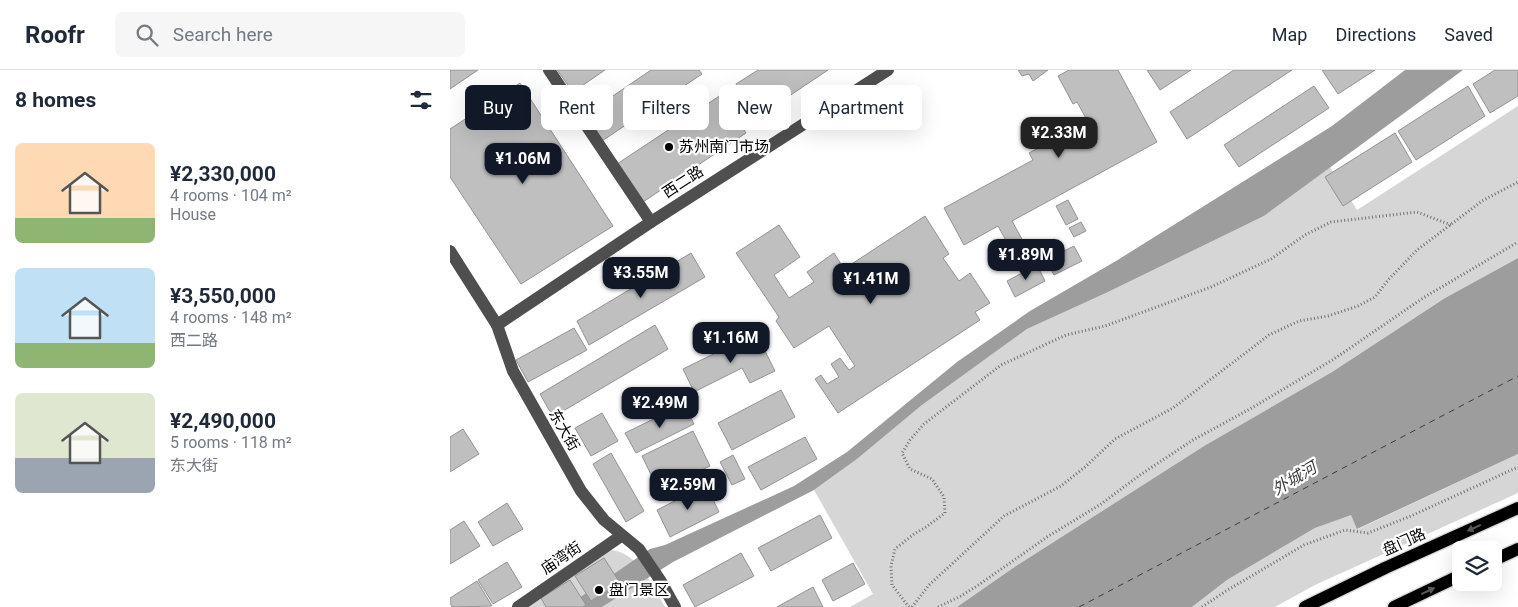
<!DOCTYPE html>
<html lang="en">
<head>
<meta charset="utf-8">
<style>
	:root { --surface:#fff; --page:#f6f6f7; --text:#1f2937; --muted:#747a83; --line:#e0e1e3; --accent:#111827 }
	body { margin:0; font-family:Roboto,"Noto Sans SC",sans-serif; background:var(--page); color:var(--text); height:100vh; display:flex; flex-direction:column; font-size:19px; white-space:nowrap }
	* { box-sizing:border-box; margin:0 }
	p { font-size:16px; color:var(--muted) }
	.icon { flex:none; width:28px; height:28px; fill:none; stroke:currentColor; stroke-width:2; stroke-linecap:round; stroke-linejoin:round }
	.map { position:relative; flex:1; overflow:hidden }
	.drawer { display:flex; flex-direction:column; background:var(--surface); width:450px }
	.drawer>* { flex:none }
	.hud { position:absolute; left:15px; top:15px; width:475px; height:45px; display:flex; gap:10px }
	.fabs { position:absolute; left:1002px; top:471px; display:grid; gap:10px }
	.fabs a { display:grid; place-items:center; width:50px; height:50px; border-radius:8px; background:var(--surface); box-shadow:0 5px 20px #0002; font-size:25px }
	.price { position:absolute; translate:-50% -42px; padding:0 11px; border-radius:10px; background:var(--accent); color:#fff; font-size:16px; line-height:32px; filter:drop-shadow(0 1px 2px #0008) }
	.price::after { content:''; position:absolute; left:50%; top:30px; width:15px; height:11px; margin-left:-8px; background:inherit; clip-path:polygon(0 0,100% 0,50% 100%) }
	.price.active { background:#222; color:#fff }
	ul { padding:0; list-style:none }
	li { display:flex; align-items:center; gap:15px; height:125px; padding:0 15px }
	li span { display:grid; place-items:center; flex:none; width:140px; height:100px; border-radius:8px; color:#555 }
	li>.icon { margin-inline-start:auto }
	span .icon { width:60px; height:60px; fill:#fffc; stroke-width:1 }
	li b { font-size:21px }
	h2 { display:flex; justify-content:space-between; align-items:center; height:60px; padding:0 15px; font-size:21px }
	.pill { padding:0 18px; border-radius:8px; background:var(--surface); box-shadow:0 5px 20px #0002; font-size:18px; line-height:45px }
	.pill.active { background:var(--accent); color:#fff }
	header { display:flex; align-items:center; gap:30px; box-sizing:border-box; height:70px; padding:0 25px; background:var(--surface); border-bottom:1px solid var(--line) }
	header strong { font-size:24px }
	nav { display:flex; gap:28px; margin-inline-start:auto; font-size:18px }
	.search { width:350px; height:45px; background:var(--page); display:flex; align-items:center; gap:12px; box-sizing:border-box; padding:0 18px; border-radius:8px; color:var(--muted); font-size:19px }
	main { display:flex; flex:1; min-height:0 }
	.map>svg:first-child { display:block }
</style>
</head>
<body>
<header>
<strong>Roofr</strong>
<div class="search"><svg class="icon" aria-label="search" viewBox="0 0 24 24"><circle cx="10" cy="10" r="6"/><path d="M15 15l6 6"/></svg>Search here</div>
<nav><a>Map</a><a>Directions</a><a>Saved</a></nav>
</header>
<main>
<section class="drawer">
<h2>8 homes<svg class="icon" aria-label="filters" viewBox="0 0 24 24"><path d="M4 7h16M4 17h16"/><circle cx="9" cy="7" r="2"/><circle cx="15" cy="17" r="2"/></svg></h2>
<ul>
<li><span style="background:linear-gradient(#ffd9b3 75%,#8fb573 0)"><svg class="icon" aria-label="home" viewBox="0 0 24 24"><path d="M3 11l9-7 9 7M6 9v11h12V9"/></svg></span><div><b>¥2,330,000</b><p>4 rooms · 104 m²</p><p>House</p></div></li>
<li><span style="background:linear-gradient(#bfe0f5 75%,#8fb573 0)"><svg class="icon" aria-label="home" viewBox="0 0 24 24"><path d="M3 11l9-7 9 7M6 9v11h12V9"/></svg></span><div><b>¥3,550,000</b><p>4 rooms · 148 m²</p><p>西二路</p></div></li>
<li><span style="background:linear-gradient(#dfe7d0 65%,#9aa5b1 0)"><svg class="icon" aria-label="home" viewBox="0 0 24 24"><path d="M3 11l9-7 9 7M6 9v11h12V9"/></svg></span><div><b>¥2,490,000</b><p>5 rooms · 118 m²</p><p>东大街</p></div></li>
</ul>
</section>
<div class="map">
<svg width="1068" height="537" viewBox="0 0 1068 537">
	<rect width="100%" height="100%" fill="#fff"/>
	<g fill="#d6d6d6">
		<polygon points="1068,36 1068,188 995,228 882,302 754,376 563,498 507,537 400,537 423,524 364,420 407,389 472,335 577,259 656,223 814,146 880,97 907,140"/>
		<polygon points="1068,384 1068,423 865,515 825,537 742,537 777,510 865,458 901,444 908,459"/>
		<path d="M 159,480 C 188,481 202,515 215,537 L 69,537 Z"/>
	</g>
	<g fill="#9d9d9d">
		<polygon points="955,0 1013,0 814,146 656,223 577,259 472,335 407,389 364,420 223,492 152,537 116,537 200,479 215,475 344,416 397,382 507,292 580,241 666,191 882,56"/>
		<polygon points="1068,188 1068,384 907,459 901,445 865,458 777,510 742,537 507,537 563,498 754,376 882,302 995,228"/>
	</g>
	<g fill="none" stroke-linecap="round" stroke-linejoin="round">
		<polyline stroke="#3e3e3e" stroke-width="1" stroke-dasharray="6 5" stroke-linecap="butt" points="629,537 1068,306"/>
	</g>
	<g fill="#bfbfbf" stroke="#939393">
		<polygon points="0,0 28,0 0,19"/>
		<polygon points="107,0 155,0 123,22"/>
		<polygon points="201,0 249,0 252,4 152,71 135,45"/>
		<polygon points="308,0 378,0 308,47 286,14"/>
		<polygon points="568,0 598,0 583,11 579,4 572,6"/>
		<polygon points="619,0 668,0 707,72 562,151 578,180 565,187 548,156 514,175 494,138 583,90 579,83 607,68 612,78 643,61 627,32 623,34 608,6"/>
		<polygon points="697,0 741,0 710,20"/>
		<polygon points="784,0 842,0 737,69 720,42"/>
		<polygon points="872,0 925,0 888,24"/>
		<polygon points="1045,0 1068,0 1068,26 1040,43 1023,14"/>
		<polygon points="70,13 163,156 71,214 0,107 0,59"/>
		<polygon points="864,16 879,38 789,97 774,75"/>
		<polygon points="1018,16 1035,46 966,90 948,61"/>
		<polygon points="271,25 296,63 193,132 167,94"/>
		<polygon points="945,63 962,92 893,136 875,107"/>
		<polygon points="618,130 628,149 616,155 606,136"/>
		<polygon points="475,146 499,184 493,188 509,211 520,203 540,233 525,242 530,250 388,343 365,309 371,305 377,314 389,307 381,294 390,288 399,300 405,296 379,256 344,278 326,251 329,247 286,183 329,155 350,187 324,205 339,228 364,212 357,202 384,183 394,199"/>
		<polygon points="631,152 636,161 624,167 619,158"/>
		<polygon points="624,176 632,191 604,205 596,190"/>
		<polygon points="241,183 255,207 139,275 127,251"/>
		<polygon points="587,195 595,211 565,227 557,211"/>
		<polygon points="205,255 218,279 103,347 90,324"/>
		<polygon points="124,258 137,280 78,312 66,290"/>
		<polygon points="306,263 325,301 300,313 292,298 244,322 233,299"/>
		<polygon points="331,320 345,347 282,380 268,353"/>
		<polygon points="234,334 244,354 186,383 175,363"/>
		<polygon points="152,343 168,371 141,386 125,358"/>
		<polygon points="13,359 29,384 0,402 0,367"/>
		<polygon points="243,361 260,396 209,421 192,386"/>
		<polygon points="355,367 367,389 311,420 298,397"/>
		<polygon points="161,383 194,441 176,452 143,394"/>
		<polygon points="283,385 295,409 282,415 270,392"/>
		<polygon points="256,415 269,442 220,467 207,440"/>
		<polygon points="57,433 73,459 43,476 28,452"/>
		<polygon points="370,445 382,468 321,501 308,478"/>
		<polygon points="14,451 30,476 0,494 0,460"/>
		<polygon points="291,483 304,506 245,537 233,515"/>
		<polygon points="154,488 170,513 141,531 125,506"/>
		<polygon points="57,492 72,517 43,534 28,510"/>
		<polygon points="403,493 415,514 383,531 372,510"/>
		<polygon points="120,510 136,535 133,537 96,537 91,528"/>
		<polygon points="27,511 42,536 2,537 0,533 0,528"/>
		<polygon points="363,517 373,537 327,537"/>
	</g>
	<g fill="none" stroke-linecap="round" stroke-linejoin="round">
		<defs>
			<g id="major">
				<polyline points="1044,490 1068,479"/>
				<polyline points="855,537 935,498 1068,438"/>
				<polyline points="944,537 1011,505"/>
			</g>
		</defs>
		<use href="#major" stroke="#dbdbdb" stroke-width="15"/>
		<g stroke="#717171" stroke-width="3" stroke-dasharray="1 2.5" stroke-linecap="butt">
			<polyline points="459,537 442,515 441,496 445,479 464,464 476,457 495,443 494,427 482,409 460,399 452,383 460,370 474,354 551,295 616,265 655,256 761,217 821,189 855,165 881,152 967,142 1001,155"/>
			<polyline points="462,537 479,515 554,446 611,416 635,397 665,369 723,338 819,265 849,251 878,246 908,236 925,227 939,209 967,180 1032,131 1068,112"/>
			<polyline points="488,537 511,526 530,514 597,467 651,434 690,405 743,370 800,339 884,289 973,228 1068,172"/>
			<polyline points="752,537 776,521 854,475 895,460 918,463 961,446 1068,397"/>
		</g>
		<g stroke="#4f4f4f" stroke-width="12">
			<polyline points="99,0 201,152"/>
			<polyline points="0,181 47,255 63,301 131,421 154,450 189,479 210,510 225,537"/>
			<polyline points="47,255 201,152 438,0"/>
			<polyline points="68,537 171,466"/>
		</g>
		<use href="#major" stroke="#000" stroke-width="12"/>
	</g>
	<defs><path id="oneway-solid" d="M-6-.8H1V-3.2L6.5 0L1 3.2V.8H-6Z" transform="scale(1.25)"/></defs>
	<g fill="#595959">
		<use href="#oneway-solid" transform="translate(1024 458) rotate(156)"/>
		<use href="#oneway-solid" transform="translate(978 521) rotate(-25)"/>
	</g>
	<g fill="#000" stroke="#fff" stroke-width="2">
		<circle cx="219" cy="77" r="5"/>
		<circle cx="149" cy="520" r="5"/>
	</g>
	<g text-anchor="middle" stroke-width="4.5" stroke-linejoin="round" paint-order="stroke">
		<g font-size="15" fill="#000" stroke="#fff" text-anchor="start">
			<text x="229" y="82">苏州南门市场</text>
			<text x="159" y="525">盘门景区</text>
		</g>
		<g font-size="15" fill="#000" stroke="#fff">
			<text transform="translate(233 112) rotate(-33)" y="5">西二路</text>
			<text transform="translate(114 360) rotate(60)" y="5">东大街</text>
			<text transform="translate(954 472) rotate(-24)" y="5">盘门路</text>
			<text transform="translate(111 488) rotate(-34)" y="5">庙湾街</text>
		</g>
		<g font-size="16" font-style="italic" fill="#3e3e3e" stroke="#fff">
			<text transform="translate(844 408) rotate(-31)" y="6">外城河</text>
		</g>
	</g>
</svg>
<div class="fabs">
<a><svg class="icon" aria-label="layers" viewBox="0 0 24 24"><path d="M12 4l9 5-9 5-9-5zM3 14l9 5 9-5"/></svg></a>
</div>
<b class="price active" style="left:609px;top:89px">¥2.33M</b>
<b class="price" style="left:73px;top:115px">¥1.06M</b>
<b class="price" style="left:576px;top:211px">¥1.89M</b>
<b class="price" style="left:191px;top:229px">¥3.55M</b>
<b class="price" style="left:421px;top:235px">¥1.41M</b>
<b class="price" style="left:281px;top:294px">¥1.16M</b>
<b class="price" style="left:210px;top:359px">¥2.49M</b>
<b class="price" style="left:238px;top:441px">¥2.59M</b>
<div class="hud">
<a class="pill active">Buy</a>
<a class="pill">Rent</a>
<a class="pill">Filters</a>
<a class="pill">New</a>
<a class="pill">Apartment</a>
</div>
</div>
</main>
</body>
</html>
